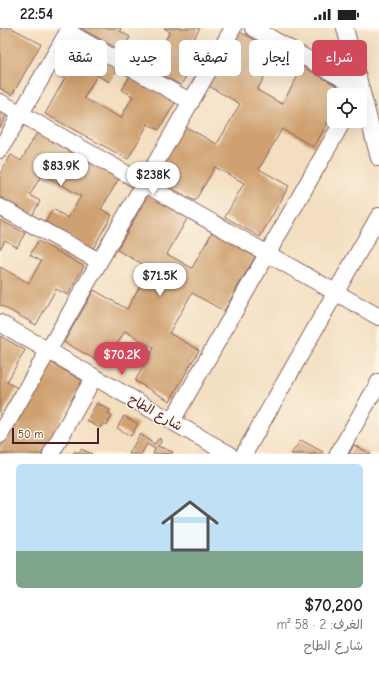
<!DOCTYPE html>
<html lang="ar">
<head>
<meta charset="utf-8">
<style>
	:root { --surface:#fff; --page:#f2f2f2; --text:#202124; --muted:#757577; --line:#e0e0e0; --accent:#d1495b }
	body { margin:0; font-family:"Comic Neue","Playpen Sans Arabic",sans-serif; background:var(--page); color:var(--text); direction:rtl; height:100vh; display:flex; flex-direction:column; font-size:15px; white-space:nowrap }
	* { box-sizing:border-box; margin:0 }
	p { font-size:13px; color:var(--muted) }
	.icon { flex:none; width:22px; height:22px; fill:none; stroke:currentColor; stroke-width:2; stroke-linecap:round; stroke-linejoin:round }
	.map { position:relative; height:426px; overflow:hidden; direction:ltr }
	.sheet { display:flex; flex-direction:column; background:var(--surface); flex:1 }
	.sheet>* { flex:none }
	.top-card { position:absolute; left:12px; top:12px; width:355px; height:36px; direction:rtl; display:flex; gap:8px }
	.tools { position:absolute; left:327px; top:60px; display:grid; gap:8px }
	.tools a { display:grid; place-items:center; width:40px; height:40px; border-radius:6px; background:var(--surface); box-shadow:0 4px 16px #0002; font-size:20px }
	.scale { position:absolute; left:12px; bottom:10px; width:87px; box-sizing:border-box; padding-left:4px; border:2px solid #4a1f2b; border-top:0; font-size:11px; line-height:14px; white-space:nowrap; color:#4a1f2b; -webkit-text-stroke:3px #fcf5e5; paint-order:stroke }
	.price { position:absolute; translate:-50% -34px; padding:0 9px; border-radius:14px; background:#fff; color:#222; font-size:13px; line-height:26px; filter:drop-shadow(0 1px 2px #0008) }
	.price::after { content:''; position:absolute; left:50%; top:24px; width:12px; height:9px; margin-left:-6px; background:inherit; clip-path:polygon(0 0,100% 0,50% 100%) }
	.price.selected { background:var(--accent); color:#fff }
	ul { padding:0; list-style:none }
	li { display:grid; align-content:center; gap:8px; height:212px; padding:0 16px }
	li+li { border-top:1px solid var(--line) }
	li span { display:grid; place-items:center; height:124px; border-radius:6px; color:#555 }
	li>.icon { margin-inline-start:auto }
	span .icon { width:72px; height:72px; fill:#fffc; stroke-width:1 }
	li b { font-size:17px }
	.chip { padding:0 14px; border-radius:6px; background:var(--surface); box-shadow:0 4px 16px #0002; font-size:14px; line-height:36px }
	.chip.selected { background:var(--accent); color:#fff }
	.status { display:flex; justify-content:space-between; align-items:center; height:28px; padding:0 20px; background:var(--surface); direction:ltr }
	.status svg { height:11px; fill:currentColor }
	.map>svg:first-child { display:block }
</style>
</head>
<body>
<div class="status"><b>22:54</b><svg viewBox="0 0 49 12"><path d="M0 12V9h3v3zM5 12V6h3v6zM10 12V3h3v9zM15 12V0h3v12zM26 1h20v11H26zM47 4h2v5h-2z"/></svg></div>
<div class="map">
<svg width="379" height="426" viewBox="0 0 379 426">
	<rect width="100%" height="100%" fill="#fcf5e5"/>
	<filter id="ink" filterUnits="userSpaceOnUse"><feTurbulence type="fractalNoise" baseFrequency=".025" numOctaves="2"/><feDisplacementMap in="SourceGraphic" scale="8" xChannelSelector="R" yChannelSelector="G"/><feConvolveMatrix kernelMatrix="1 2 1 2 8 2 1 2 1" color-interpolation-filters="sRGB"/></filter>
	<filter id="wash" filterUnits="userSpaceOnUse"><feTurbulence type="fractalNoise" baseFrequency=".012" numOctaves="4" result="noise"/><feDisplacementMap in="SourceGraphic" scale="16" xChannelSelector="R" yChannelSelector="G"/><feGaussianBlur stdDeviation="0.9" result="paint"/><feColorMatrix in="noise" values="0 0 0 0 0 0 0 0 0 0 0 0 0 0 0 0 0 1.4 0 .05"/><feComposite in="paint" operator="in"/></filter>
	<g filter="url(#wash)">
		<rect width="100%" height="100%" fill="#f3dec0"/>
		<g id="blocks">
			<g fill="#cfa171">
				<polygon points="0,0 12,0 41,16 12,67 0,60"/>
				<polygon points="80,0 121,0 120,3 130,9 122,23"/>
				<polygon points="164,0 200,0 191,16 201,22 181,57 134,31 142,17 158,26 170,4"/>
				<polygon points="238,3 278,25 257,62 282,76 303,39 346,63 344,67 334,67 334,84 314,119 282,101 259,141 289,158 260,209 225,189 244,155 215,139 195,173 154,150 184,98 217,116 240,76 207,57"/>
				<polygon points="72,16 117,40 109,54 97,47 84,70 121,90 133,68 122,62 130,48 176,73 159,102 148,96 128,131 45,86 65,50 56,45"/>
				<polygon points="0,83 7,87 0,100"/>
				<polygon points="38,103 120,149 101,181 112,187 92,222 45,195 53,181 68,190 81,168 42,146 30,167 40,173 32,188 0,169 0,146 11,127 21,133"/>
				<polygon points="148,167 188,189 167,226 192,240 213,203 256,227 224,283 192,265 169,305 199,322 170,373 135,353 154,320 125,303 105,337 64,314 94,262 127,281 150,240 117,222"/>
				<polygon points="0,192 25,205 17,219 5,212 0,221"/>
				<polygon points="38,213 84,238 68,267 56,261 36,297 0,277 0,239 29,255 41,233 30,227"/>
				<polygon points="0,308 25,322 7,354 17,360 0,391"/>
				<polygon points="50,334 83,353 42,426 0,426 0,421"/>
				<polygon points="97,375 110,382 108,386 112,388 107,397 103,395 100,400 87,393"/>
				<polygon points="124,388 138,396 131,408 117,400"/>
				<polygon points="140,406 154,416 160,410 161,414 158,418 173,424 171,426 153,426 155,421 147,416 141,426 129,426"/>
				<polygon points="301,412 323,424 322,426 291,426"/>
				<polygon points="354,417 371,426 349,426"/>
				<polygon points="81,421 92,426 73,426 75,423 79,425"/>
			</g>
		</g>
	</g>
	<g filter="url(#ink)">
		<use href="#blocks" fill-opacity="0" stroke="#85625f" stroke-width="1"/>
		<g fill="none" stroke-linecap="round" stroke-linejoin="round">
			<defs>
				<g id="minor">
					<polyline points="253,0 361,61 358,67"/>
					<polyline points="345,0 379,130"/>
					<polyline points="68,4 191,74"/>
					<polyline points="0,74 379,289"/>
					<polyline points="0,122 70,0"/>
					<polyline points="0,179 99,233"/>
					<polyline points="0,295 229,426"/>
					<polyline points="172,393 343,93"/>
					<polyline points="0,407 233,0"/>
					<polyline points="51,426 94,349"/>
					<polyline points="244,426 379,188"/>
					<polyline points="338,426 379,354"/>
				</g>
			</defs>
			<use href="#minor" stroke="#85625f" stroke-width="18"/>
			<use href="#minor" stroke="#fff" stroke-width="16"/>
		</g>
	</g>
	<g text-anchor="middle" stroke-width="3" stroke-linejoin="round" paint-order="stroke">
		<g font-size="13" fill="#4a1f2b" stroke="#fcf5e5">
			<text transform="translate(156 384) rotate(30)" y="5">شارع الطاح</text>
		</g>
	</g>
</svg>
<div class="tools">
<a><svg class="icon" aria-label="locate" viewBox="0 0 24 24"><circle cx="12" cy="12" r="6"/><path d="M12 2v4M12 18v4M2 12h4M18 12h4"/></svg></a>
</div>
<div class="scale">50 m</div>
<b class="price" style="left:61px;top:159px">$83.9K</b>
<b class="price" style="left:153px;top:168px">$238K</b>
<b class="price" style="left:160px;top:269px">$71.5K</b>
<b class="price selected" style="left:122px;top:348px">$70.2K</b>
<div class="top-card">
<a class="chip selected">شراء</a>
<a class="chip">إيجار</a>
<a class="chip">تصفية</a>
<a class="chip">جديد</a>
<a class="chip">شقة</a>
</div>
</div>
<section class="sheet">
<ul>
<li><span style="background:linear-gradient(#bfe0f5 70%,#7fa58c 0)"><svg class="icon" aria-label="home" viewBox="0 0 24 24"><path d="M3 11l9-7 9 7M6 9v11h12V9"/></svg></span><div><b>$70,200</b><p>الغرف: 2 · 58 m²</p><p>شارع الطاح</p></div></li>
</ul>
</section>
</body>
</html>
